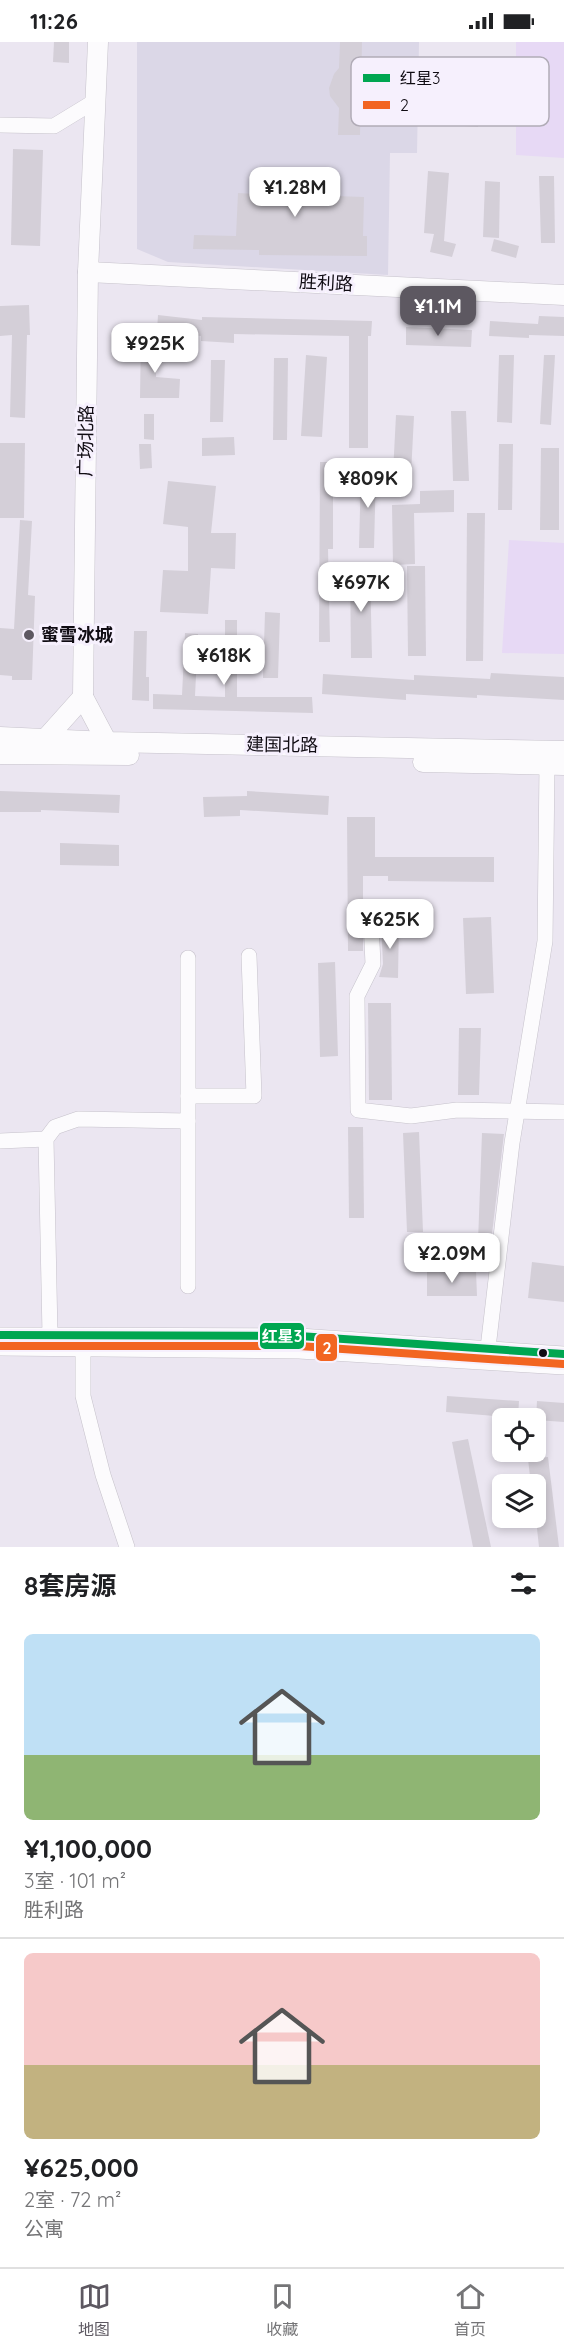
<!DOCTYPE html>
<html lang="zh">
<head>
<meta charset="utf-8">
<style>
	:root { --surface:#fff; --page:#f2f2f2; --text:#202124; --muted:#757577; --line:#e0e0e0; --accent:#5d5861 }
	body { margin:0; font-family:Quicksand,"Noto Sans SC",sans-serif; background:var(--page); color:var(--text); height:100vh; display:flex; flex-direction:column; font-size:22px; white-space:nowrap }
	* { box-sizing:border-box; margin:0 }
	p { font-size:20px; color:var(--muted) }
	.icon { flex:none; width:33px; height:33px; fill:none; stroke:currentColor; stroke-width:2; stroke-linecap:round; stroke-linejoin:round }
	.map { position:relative; height:1505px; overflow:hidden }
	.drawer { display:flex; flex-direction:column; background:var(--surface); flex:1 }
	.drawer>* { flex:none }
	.tools { position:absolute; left:492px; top:1366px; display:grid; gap:12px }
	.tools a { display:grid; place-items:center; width:54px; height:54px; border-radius:9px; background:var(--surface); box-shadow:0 3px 9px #0003; font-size:30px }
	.price { position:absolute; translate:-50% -51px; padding:0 14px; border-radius:12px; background:#fff; color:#222; font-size:20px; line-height:39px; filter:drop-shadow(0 2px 3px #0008) }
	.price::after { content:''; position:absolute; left:50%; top:36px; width:18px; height:14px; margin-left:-9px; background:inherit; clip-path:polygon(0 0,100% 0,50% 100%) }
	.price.current { background:var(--accent); color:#fff }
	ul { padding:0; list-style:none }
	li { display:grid; align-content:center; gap:12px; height:318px; padding:0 24px }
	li+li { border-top:2px solid var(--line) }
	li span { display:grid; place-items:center; height:186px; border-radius:9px; color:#555 }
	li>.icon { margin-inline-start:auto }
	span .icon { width:108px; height:108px; fill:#fffc; stroke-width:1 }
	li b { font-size:26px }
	h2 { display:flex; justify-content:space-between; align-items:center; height:72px; padding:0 24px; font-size:26px }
	.status { display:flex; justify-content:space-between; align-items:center; height:42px; padding:0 30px; background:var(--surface); direction:ltr }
	.status svg { height:16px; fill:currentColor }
	.dock { display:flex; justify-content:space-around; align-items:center; height:84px; border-top:2px solid var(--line); background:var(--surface); font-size:16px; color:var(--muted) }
	.dock a { display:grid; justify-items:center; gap:3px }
	.dock .current { color:var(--accent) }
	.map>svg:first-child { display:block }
</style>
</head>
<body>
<div class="status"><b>11:26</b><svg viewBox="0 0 49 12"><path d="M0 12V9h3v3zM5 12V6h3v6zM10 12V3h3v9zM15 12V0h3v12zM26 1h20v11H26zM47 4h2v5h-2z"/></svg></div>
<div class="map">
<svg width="564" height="1505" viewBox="0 0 564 1505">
	<rect width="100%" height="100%" fill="#ebe6f1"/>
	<polygon fill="#dbd7e7" points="137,0 419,0 417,111 390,111 388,233 168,220 137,207"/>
	<g fill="#e7d9f5">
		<polygon points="516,0 564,0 564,116 516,113"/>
		<polygon points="509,498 564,501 564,612 502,611"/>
	</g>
	<g fill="#d4cfd8">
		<polygon points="54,0 69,0 69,21 53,20"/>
		<polygon points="340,0 362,0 360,93 338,93 339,66 330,54 329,46 334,32 339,26"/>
		<polygon points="471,15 485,17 478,85 464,84"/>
		<polygon points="13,107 43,108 40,204 11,203"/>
		<polygon points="258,128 335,129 335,154 364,155 363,194 367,194 367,214 259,213 259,208 193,207 194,193 236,194 238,151 258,152"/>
		<polygon points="428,129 449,131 444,199 456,202 452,215 430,210 434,192 424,191"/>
		<polygon points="539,134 554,134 555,201 541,201"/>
		<polygon points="485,139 500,140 499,196 483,195"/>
		<polygon points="494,197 519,204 516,216 491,209"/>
		<polygon points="29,263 30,293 27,293 25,376 10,375 12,293 0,294 0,264"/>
		<polygon points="158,273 202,278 202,275 372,279 371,294 368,294 368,406 349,406 349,294 234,292 234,301 201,299 201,294 157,289"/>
		<polygon points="539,274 564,275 564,294 529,293 529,296 489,294 490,279 538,282"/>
		<polygon points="406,285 472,288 471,305 406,303"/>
		<polygon points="141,293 157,294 156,335 180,337 179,356 140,356"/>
		<polygon points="306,313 327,315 322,395 301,394"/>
		<polygon points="499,313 514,313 512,381 497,380"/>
		<polygon points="544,313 555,313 551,383 540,382"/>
		<polygon points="274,316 288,316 287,398 273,398"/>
		<polygon points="211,318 225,318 223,380 210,380"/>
		<polygon points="451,369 466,369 469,439 453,439"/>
		<polygon points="144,372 154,372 154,398 144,397"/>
		<polygon points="396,373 414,374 411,432 393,431"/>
		<polygon points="234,395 235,413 202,414 202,396"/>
		<polygon points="0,401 25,401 24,476 0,476"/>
		<polygon points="139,402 151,402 152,426 140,427"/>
		<polygon points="499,402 513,402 512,468 498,468"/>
		<polygon points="541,406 559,406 559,488 540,488"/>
		<polygon points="320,420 333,420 333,507 328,507 330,600 319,600"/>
		<polygon points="361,428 376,428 374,506 359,506"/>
		<polygon points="168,439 216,444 211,491 236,491 235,527 211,526 208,572 160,570 163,528 188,529 188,485 163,482"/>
		<polygon points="454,448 454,470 414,471 415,522 393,523 392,463 420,462 420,449"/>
		<polygon points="467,471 485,471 483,619 466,619"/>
		<polygon points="20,478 32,479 28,553 35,554 32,638 12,638 12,634 0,633 0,586 14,587"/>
		<polygon points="407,524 425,524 426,614 408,614"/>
		<polygon points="350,525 370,525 372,616 351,616"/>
		<polygon points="265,570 280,571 278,636 263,636"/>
		<polygon points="225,578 237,578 237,655 312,655 313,671 153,667 153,652 182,653 185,591 198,592 195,654 225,655"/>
		<polygon points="134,589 147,589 146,635 149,635 149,659 132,658"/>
		<polygon points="491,631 564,635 564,658 477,653 477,656 406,652 406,658 322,652 323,632 414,638 414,633 490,637"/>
		<polygon points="0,749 120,753 119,771 41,768 41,770 0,770"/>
		<polygon points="247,749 329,754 328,773 240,768 240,774 204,775 203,755 247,754"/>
		<polygon points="347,775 375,775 375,815 494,815 494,840 388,839 388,834 363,834 363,909 348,909"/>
		<polygon points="60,801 119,803 119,824 60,823"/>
		<polygon points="491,875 494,951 466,952 463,876"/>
		<polygon points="381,880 399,880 398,936 379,935 383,922"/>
		<polygon points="335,920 338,1014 320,1015 318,921"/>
		<polygon points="368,961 391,961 392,1058 369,1058"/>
		<polygon points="459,986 481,986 479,1053 458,1053"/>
		<polygon points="348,1085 363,1085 364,1176 349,1176"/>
		<polygon points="419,1090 423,1190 407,1190 403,1091"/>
		<polygon points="482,1091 504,1092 491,1200 478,1200"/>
		<polygon points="532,1220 564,1224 564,1260 528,1256"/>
		<polygon points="427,1229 476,1229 477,1254 427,1254"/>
		<polygon points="447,1354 519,1359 518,1376 446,1370"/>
		<polygon points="537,1359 564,1361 564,1380 536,1378"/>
		<polygon points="468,1397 491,1505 473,1505 452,1400"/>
		<polygon points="548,1415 559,1505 539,1505 536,1477 536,1443 531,1443 528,1417"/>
	</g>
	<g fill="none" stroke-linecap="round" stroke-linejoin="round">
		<defs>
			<g id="minor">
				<polyline points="0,83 54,84 95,59"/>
				<polyline points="371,880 373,922 357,954 358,1068 411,1074 457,1068 564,1070"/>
				<polyline points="188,916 188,1244"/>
				<polyline points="188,1054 254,1054 249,914"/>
				<polyline points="0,1099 46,1097"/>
				<polyline points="0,1293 299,1294 564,1312"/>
				<polyline points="50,1293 46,1097 55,1085 78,1077 188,1079"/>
				<polyline points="83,1305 83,1354 103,1433 127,1505"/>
				<polyline points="0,1306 299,1309 564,1325"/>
				<polyline points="488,1306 512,1101 545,899 547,723"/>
			</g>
			<g id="major">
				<polyline points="88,230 564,253"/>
				<polyline points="83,655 88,230 98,0"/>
				<polyline points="83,655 111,708"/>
				<polyline points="0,695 108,700 564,709"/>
				<polyline points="41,702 83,655"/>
				<polyline points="0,712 129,713"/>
				<polyline points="423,720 564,723"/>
			</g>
		</defs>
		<use href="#minor" stroke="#c6c2cb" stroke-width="16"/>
		<use href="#major" stroke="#c6c2cb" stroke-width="21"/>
		<use href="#minor" stroke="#fcfbfd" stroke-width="15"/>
		<use href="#major" stroke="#fcfbfd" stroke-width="20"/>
		<defs>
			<polyline id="bus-1" points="0,1293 299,1294 564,1312"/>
			<polyline id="bus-2" points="0,1304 299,1304 563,1322"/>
		</defs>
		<use href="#bus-1" stroke="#f6f0fd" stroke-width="12"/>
		<use href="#bus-2" stroke="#f6f0fd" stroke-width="12"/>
		<use href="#bus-1" stroke="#00a651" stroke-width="8"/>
		<use href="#bus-2" stroke="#f26522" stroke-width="8"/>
	</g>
	<circle fill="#5d5861" stroke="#f6f0fd" stroke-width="2" cx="29" cy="593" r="6"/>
	<circle fill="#100c13" stroke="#f6f0fd" stroke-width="2" cx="543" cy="1311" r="5"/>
	<g text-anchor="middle" stroke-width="6" stroke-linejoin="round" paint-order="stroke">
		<g font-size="18" fill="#100c13" stroke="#f6f0fd">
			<text transform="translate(326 241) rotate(3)" y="6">胜利路</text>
			<text transform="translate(86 399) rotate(-89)" y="6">广场北路</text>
			<text transform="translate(282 703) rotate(1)" y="6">建国北路</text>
		</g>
		<g font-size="18" font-weight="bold" fill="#100c13" stroke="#f6f0fd" text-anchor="start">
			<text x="41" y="599">蜜雪冰城</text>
		</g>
	</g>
	<rect x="351" y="15" width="198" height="69" rx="9" fill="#f6f0fd" stroke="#b1acb7" stroke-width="1.5"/>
	<rect x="363" y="32" width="27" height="8" fill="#00a651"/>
	<rect x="363" y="59" width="27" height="8" fill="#f26522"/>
	<g font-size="16" fill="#100c13">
		<text x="400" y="42">红星3</text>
		<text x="400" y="69">2</text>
	</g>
	<g stroke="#f6f0fd" stroke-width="2">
		<rect x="259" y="1280" width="46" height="28" rx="6" fill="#00a651"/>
		<rect x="315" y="1291" width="23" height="29" rx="6" fill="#f26522"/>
	</g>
	<g font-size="16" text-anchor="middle" font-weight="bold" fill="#fff">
		<text x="282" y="1300">红星3</text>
		<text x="327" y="1312">2</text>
	</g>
</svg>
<div class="tools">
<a><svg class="icon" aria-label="locate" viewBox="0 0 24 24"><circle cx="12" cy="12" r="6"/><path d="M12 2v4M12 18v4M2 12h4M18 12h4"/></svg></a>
<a><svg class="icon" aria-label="layers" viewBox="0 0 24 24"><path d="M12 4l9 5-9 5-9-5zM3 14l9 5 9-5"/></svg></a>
</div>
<b class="price" style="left:295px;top:176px">¥1.28M</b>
<b class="price current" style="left:438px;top:295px">¥1.1M</b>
<b class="price" style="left:155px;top:332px">¥925K</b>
<b class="price" style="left:368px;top:467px">¥809K</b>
<b class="price" style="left:361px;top:571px">¥697K</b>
<b class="price" style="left:224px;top:644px">¥618K</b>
<b class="price" style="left:390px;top:908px">¥625K</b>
<b class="price" style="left:452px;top:1242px">¥2.09M</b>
</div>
<section class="drawer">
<h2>8套房源<svg class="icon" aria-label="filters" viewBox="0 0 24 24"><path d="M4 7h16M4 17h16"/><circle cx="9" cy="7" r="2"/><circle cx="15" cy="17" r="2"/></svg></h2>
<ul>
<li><span style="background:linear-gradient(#bfe0f5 65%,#8fb573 0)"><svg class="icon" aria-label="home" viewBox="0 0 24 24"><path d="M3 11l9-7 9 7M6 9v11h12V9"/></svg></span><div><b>¥1,100,000</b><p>3室 · 101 m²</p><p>胜利路</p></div></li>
<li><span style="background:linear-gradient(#f6c9c9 60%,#c2b280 0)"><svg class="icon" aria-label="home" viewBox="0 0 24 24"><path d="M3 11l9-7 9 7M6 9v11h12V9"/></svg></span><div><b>¥625,000</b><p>2室 · 72 m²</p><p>公寓</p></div></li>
</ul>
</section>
<nav class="dock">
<a class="current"><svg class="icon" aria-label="map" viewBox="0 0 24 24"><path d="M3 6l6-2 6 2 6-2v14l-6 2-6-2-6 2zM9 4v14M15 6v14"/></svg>地图</a>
<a><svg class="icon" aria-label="saved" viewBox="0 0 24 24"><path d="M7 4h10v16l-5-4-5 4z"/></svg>收藏</a>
<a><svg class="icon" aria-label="home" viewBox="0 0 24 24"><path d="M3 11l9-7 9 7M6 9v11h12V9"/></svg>首页</a>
</nav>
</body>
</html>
